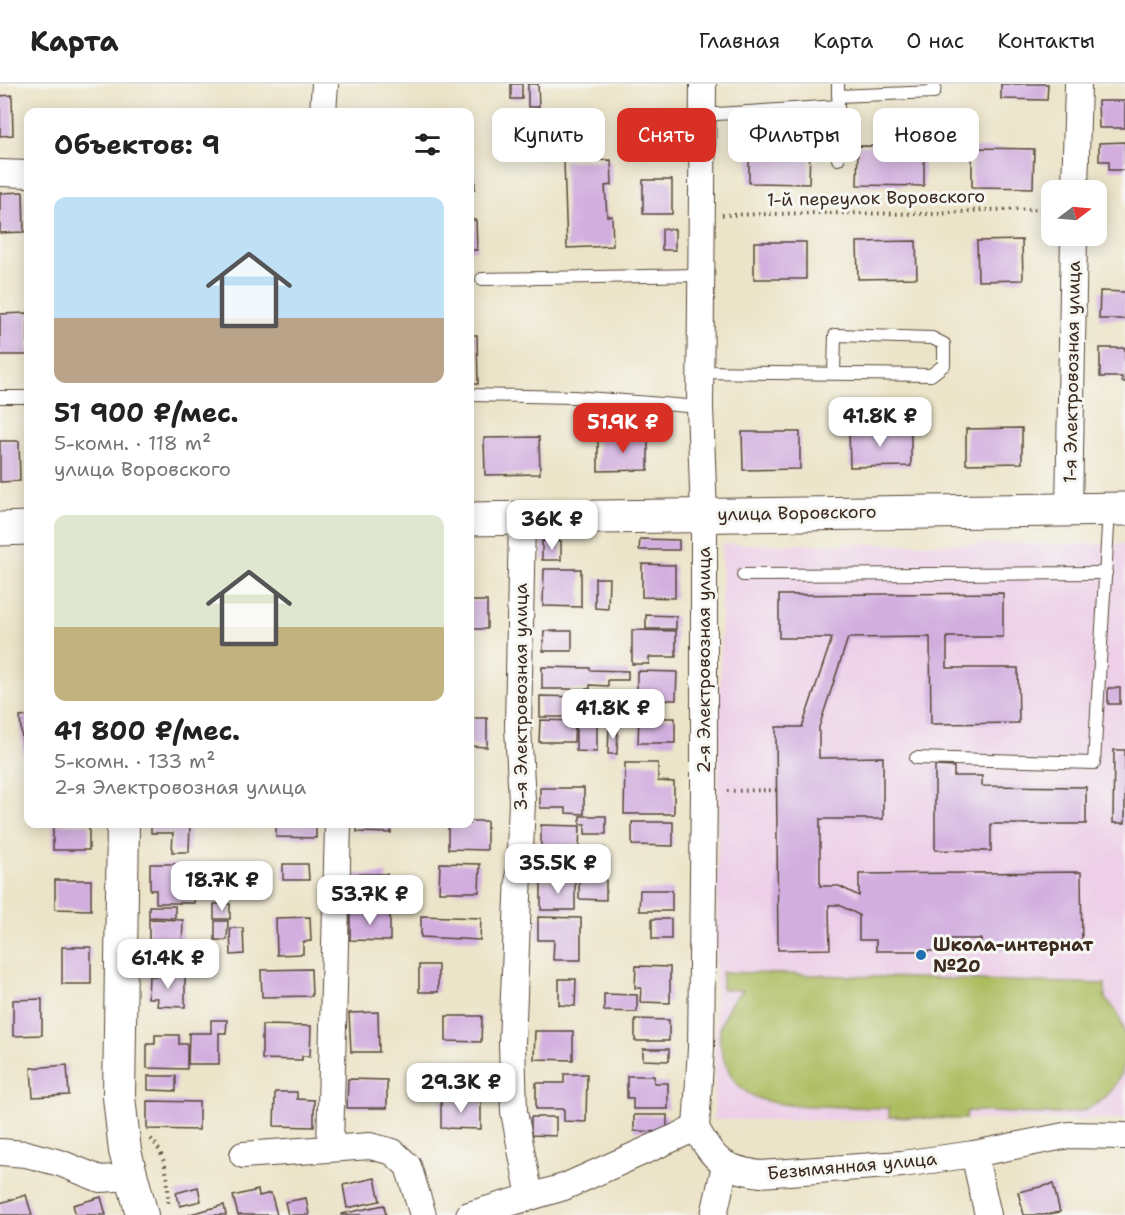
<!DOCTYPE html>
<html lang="ru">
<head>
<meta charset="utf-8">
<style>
	:root { --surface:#fff; --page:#f2f2f2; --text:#222; --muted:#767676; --line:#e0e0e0; --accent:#d93025 }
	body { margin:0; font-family:"Shantell Sans",sans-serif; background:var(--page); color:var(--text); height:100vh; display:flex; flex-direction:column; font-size:22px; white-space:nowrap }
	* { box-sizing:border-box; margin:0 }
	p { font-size:20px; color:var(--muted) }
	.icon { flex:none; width:33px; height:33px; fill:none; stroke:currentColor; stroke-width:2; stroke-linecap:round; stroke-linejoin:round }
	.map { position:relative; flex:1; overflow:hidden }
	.panel { position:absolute; left:24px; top:24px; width:450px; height:720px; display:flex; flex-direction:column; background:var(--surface); border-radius:12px; box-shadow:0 3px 15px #0003 }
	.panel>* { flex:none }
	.hud { position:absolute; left:492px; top:24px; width:543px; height:54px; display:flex; gap:12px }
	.needle { width:39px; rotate:74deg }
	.buttons { position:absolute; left:1041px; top:96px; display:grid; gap:12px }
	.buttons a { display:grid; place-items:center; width:66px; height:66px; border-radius:12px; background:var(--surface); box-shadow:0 3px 15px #0003; font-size:30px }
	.price { position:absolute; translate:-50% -51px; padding:0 14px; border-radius:12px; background:#fff; color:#222; font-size:20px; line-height:39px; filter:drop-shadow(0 2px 3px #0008) }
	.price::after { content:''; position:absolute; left:50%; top:36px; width:18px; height:14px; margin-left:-9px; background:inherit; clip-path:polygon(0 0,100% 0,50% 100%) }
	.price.selected { background:var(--accent); color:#fff }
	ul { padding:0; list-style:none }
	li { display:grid; align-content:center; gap:12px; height:318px; padding:0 30px }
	li span { display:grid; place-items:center; height:186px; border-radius:12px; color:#555 }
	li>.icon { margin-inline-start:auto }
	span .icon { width:108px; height:108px; fill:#fffc; stroke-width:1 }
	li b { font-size:26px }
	h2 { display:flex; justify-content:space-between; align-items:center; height:72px; padding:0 30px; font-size:26px }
	.tag { padding:0 21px; border-radius:12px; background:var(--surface); box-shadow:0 3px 15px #0003; font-size:21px; line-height:54px }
	.tag.selected { background:var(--accent); color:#fff }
	header { display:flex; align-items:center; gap:36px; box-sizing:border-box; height:84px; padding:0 30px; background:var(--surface); border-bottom:2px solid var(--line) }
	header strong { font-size:28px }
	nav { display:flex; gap:33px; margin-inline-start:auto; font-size:21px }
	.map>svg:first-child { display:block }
</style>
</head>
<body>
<header>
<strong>Карта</strong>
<nav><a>Главная</a><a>Карта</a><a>О нас</a><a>Контакты</a></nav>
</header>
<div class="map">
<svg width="1125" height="1131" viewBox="0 0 1125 1131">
	<rect width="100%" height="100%" fill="#f6f6f2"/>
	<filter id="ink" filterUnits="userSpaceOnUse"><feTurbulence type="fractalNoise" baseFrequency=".0167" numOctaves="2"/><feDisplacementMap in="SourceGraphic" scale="12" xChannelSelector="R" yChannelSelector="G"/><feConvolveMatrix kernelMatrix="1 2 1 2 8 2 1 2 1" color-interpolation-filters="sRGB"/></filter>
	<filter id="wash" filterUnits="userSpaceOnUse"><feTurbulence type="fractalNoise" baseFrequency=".008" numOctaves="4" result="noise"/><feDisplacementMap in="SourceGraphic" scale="24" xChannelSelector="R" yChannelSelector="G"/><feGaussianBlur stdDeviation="1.35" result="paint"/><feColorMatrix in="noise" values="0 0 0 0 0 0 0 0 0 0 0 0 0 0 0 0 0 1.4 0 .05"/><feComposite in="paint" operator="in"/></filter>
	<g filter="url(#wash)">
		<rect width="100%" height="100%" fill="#ece4c8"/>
		<polygon fill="#edd0e8" points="722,460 1125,460 1125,1035 714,1036"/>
		<path fill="#acbc5e" stroke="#74733e" stroke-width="1.5" d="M 722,888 L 1105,900 L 1105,915 C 1121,927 1125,946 1125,964 C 1125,991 1113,1014 1086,1025 C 1062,1035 995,1027 967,1027 L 966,1035 L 889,1033 L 889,1024 C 866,1024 843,1023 820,1022 C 768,1021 730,1019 720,959 C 717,941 729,917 743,906 L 722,905 Z"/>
		<g id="blocks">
			<g fill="#d2aedf">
				<rect x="511" y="0" width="11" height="15"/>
				<polygon points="528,0 538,0 539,23 528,23"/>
				<polygon points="1001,0 1048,0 1047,16 1001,15"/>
				<polygon points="12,11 13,51 0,52 0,12"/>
				<polygon points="1098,17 1125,17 1125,44 1099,44"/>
				<polygon points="1125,58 1125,86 1109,86 1109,77 1099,77 1099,59"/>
				<polygon points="749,60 810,61 809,100 749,99"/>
				<polygon points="858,62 924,63 924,102 857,101"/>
				<polygon points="972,64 1034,65 1033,104 972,103"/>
				<polygon points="611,76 612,101 605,102 607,132 612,132 613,162 567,164 564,77"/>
				<polygon points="470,81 474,81 475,105 470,105"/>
				<rect x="643" y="96" width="29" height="34"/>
				<polygon points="23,108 24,148 0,149 0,109"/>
				<polygon points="470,136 476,136 477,166 470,166"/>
				<rect x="662" y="145" width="13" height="21"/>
				<polygon points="1022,156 1023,196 978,197 977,157"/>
				<polygon points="916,157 917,194 858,195 857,158"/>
				<rect x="754" y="158" width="52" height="37"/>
				<polygon points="1100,207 1125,208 1125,235 1099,235"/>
				<polygon points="28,229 28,271 0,271 0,230"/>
				<polygon points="470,251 477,251 478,300 470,300"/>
				<polygon points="1100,264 1125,264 1125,298 1122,298 1122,293 1100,293"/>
				<polygon points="1022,344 1022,379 966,380 966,345"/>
				<polygon points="911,345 911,382 850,383 849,346"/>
				<polygon points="742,348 800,348 800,385 743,386"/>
				<polygon points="648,352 648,386 598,387 598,353"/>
				<polygon points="539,353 540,390 485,391 484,354"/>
				<polygon points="0,357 19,357 20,397 0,398"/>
				<polygon points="640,455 679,456 679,466 639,466"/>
				<rect x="542" y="457" width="19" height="19"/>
				<polygon points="642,480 675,481 675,514 642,513"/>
				<polygon points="544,485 581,485 581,523 543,522"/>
				<polygon points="595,494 609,494 608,525 595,524"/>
				<polygon points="1003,509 1003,553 947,553 947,584 1018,584 1019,639 931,640 930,553 848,554 819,643 819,674 883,673 883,735 820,735 820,802 839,802 859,812 859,790 1081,788 1082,865 981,866 981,855 935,855 935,867 876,867 876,856 859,856 859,831 839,821 829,821 830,865 778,866 776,643 802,643 832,554 779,554 779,511"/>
				<rect x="470" y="517" width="17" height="28"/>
				<polygon points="646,531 676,532 676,545 646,545"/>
				<polygon points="632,546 676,547 676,573 649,573 649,580 632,580"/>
				<polygon points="544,547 572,547 572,567 543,567"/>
				<polygon points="542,583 590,584 590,586 628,587 628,596 608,596 608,602 590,601 590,605 542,605"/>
				<polygon points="637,587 677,588 676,616 637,616"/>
				<rect x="1108" y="604" width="12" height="16"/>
				<polygon points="601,611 609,611 609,634 601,633"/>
				<polygon points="540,612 577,613 577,633 540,633"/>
				<polygon points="28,632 28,668 23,669 20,633"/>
				<polygon points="470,634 487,634 487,663 470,662"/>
				<polygon points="639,634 675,634 675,659 638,659"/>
				<polygon points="540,636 575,637 574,658 539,658"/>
				<polygon points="576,637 597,637 597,668 576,667"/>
				<polygon points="609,643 618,643 617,670 608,670"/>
				<polygon points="1114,666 1125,666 1125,739 1113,739"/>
				<polygon points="625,679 658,679 658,697 674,698 674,730 624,730"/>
				<polygon points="935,682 954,683 954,692 982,692 982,702 1086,703 1086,740 991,740 991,767 935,766"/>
				<polygon points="540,704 584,704 584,730 566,729 566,724 540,724"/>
				<polygon points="580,732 606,732 606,750 585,750 585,740 580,740"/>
				<polygon points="470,737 487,737 487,766 448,765 448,740 470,740"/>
				<polygon points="632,738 673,738 673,762 632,761"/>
				<rect x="53" y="740" width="36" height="26"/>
				<polygon points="151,740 190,740 189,768 172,768 173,749 151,749"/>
				<polygon points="276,740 316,740 316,754 276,753"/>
				<polygon points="357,740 391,740 391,749 357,748"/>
				<polygon points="541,741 580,742 579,765 541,764"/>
				<rect x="581" y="764" width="24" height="17"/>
				<polygon points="440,779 480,780 479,808 439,808"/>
				<polygon points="150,780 195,780 194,819 156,819 156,806 150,806"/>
				<polygon points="283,780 308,780 309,796 283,796"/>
				<polygon points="579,787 606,787 606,816 579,815"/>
				<polygon points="353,790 387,790 386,815 352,814"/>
				<polygon points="55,796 91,796 91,826 55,825"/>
				<polygon points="541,796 575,797 575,826 541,826"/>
				<polygon points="640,806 672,806 672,827 639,827"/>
				<rect x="214" y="820" width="16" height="15"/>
				<polygon points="149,822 175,822 175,834 149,833"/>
				<polygon points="350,828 390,828 390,857 350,856"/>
				<polygon points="421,832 481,834 480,856 421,853"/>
				<polygon points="310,833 311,857 303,858 303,870 277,871 276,834"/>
				<polygon points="538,833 581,834 581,876 553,876 554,856 538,856"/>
				<polygon points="149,835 183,836 182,867 163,867 163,858 149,858"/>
				<rect x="652" y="835" width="19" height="20"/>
				<polygon points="215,837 228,837 227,856 215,856"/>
				<polygon points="230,844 243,844 244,870 231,871"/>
				<rect x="62" y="863" width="29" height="37"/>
				<polygon points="173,874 192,874 193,886 172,885"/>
				<rect x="419" y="881" width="19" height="27"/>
				<polygon points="636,882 670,883 670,919 640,918 641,904 635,904"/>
				<polygon points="311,885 312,912 262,913 261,886"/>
				<polygon points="149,892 185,892 185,923 157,922 158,914 148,914"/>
				<polygon points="559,895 576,895 575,922 559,921"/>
				<polygon points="604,910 637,911 637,928 604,927"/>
				<polygon points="42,915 42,951 13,952 13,916"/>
				<polygon points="378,928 379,968 351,968 349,929"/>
				<polygon points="446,932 482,932 481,958 446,957"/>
				<polygon points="635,935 669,936 669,957 635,957"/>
				<polygon points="211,936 227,936 226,949 219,949 219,980 188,980 189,949 211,949"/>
				<polygon points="262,941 311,942 310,972 302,972 302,976 262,975"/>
				<polygon points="535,947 573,947 573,976 534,975"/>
				<polygon points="155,951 179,951 179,960 187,960 187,985 147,984 147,960 155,960"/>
				<polygon points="643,965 669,965 669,977 643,976"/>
				<polygon points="67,981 69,1011 33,1013 31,984"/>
				<polygon points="564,990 587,990 586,1038 564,1037 564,1025 536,1025 536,999 564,999"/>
				<polygon points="148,992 176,992 176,1007 148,1006"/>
				<polygon points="627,992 654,992 654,999 668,999 668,1025 633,1025 633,1014 627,1014"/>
				<polygon points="348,995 387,996 387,1024 347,1024"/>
				<polygon points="275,1008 297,1008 297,1015 314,1016 314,1043 274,1042"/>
				<polygon points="441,1016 481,1017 481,1045 441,1044"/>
				<polygon points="147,1017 199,1018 199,1046 147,1045"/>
				<polygon points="634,1031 667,1031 667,1048 634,1047"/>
				<polygon points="531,1033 556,1033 556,1052 531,1051"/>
				<polygon points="375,1094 380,1117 347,1124 343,1101"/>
				<polygon points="1053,1100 1060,1128 1044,1131 1024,1131 1018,1108"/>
				<polygon points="198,1103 201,1117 180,1122 176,1109"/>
				<polygon points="258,1106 259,1112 271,1109 277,1131 238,1131 233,1112"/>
				<polygon points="26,1111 32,1131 0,1131 0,1119"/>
				<polygon points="101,1113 106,1131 76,1131 73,1121"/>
				<polygon points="306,1114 309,1131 288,1131 285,1118"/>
				<polygon points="224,1121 226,1131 190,1131 190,1130"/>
				<polygon points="384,1121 386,1131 341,1131 341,1130"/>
			</g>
		</g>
	</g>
	<g filter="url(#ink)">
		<use href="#blocks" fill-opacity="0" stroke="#564638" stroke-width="1.5"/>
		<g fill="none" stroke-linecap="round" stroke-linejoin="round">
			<defs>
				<g id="service">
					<polyline points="838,0 838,12 934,8 935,0"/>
					<polyline points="702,31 838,22"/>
					<polyline points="838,75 838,17"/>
					<polyline points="482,195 700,191"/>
					<polyline points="700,288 931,291 944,281 944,260 932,254 835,251 834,289"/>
					<polyline points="470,311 574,313 700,323"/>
					<polyline points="0,313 28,313"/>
					<polyline points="743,491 1106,489"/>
					<polyline points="916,674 1094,679 1109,426"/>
				</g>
				<g id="minor">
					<polyline points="323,28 325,0"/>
					<polyline points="0,89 28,90"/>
					<polyline points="1075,106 1078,0"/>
					<polyline points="1069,425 1074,152"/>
					<polyline points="522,434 518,643 522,717 512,959 514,1028 530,1113"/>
					<polyline points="696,1044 701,964 704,707 704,431 700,323 703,0"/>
					<polyline points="330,1063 338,740"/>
					<polyline points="0,1068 26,1070 60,1079 100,1095 132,1093"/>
					<polyline points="974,1070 988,1131"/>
					<polyline points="243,1071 370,1062 393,1068 408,1082 423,1131"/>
					<path d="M 469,1131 L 564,1103 L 696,1044 C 714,1077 722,1084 760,1090 L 902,1080 L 974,1070 L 1069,1051 L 1125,1052"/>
					<polyline points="714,1131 725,1081"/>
				</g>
				<polyline id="tertiary" points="123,740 119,1013 125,1067 142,1131"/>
				<g id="primary">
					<polyline points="470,435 1125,425"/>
					<polyline points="0,445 28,444"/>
				</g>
			</defs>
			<use href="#service" stroke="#564638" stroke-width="14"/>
			<use href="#minor" stroke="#564638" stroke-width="28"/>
			<use href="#tertiary" stroke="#564638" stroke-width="34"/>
			<use href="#primary" stroke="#564638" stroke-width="35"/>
			<g stroke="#564638" stroke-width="4" stroke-dasharray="1.5 4.5" stroke-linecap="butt">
				<polyline points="722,131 819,129 938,130 983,126 1052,125"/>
				<polyline points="727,707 777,706"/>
				<path d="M 151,1055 C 167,1071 169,1100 168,1121"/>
			</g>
			<use href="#service" stroke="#fff" stroke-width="12"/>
			<use href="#minor" stroke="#fff" stroke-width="26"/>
			<use href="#tertiary" stroke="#fff" stroke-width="32"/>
			<use href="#primary" stroke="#fff" stroke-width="33"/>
		</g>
	</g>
	<circle fill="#1f6fb2" stroke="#f6f6f2" stroke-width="2" cx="921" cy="871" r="6"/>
	<g text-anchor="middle" stroke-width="6" stroke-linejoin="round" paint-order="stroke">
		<g font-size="18" fill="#3b2a1e" stroke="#f6f6f2">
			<text transform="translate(876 114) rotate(-1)" y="6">1-й переулок Воровского</text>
			<text transform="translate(1072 288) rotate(-89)" y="6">1-я Электровозная улица</text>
			<text transform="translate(797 429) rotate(-1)" y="6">улица Воровского</text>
			<text transform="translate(704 576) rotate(-90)" y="6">2-я Электровозная улица</text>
			<text transform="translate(521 613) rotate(-90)" y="6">3-я Электровозная улица</text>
			<text transform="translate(852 1082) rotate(-5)" y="6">Безымянная улица</text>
		</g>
		<g font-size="18" font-weight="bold" fill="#3b2a1e" stroke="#f6f6f2" text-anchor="start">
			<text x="933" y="867">Школа-интернат<tspan x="933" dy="21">№20</tspan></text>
		</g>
	</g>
</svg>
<div class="buttons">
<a><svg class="needle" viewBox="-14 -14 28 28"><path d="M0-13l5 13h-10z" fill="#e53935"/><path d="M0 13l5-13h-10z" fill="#767676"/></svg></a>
</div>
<b class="price" style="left:880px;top:364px">41.8K ₽</b>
<b class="price selected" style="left:623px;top:370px">51.9K ₽</b>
<b class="price" style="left:552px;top:467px">36K ₽</b>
<b class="price" style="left:613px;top:656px">41.8K ₽</b>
<b class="price" style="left:558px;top:811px">35.5K ₽</b>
<b class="price" style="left:222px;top:828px">18.7K ₽</b>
<b class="price" style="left:370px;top:842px">53.7K ₽</b>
<b class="price" style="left:168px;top:906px">61.4K ₽</b>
<b class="price" style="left:461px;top:1030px">29.3K ₽</b>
<div class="hud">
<a class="tag">Купить</a>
<a class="tag selected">Снять</a>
<a class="tag">Фильтры</a>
<a class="tag">Новое</a>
</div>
<section class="panel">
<h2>Объектов: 9<svg class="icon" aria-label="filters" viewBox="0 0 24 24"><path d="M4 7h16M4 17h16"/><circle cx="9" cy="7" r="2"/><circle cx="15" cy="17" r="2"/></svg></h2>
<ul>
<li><span style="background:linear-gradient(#bfe0f5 65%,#b9a48a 0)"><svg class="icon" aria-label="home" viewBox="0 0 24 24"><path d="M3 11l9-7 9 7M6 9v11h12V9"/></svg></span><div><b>51 900 ₽/мес.</b><p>5-комн. · 118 m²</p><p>улица Воровского</p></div></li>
<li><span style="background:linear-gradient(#dfe7d0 60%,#c2b280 0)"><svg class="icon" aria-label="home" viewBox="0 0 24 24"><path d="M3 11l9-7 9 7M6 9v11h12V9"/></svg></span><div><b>41 800 ₽/мес.</b><p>5-комн. · 133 m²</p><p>2-я Электровозная улица</p></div></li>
</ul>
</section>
</div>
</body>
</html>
